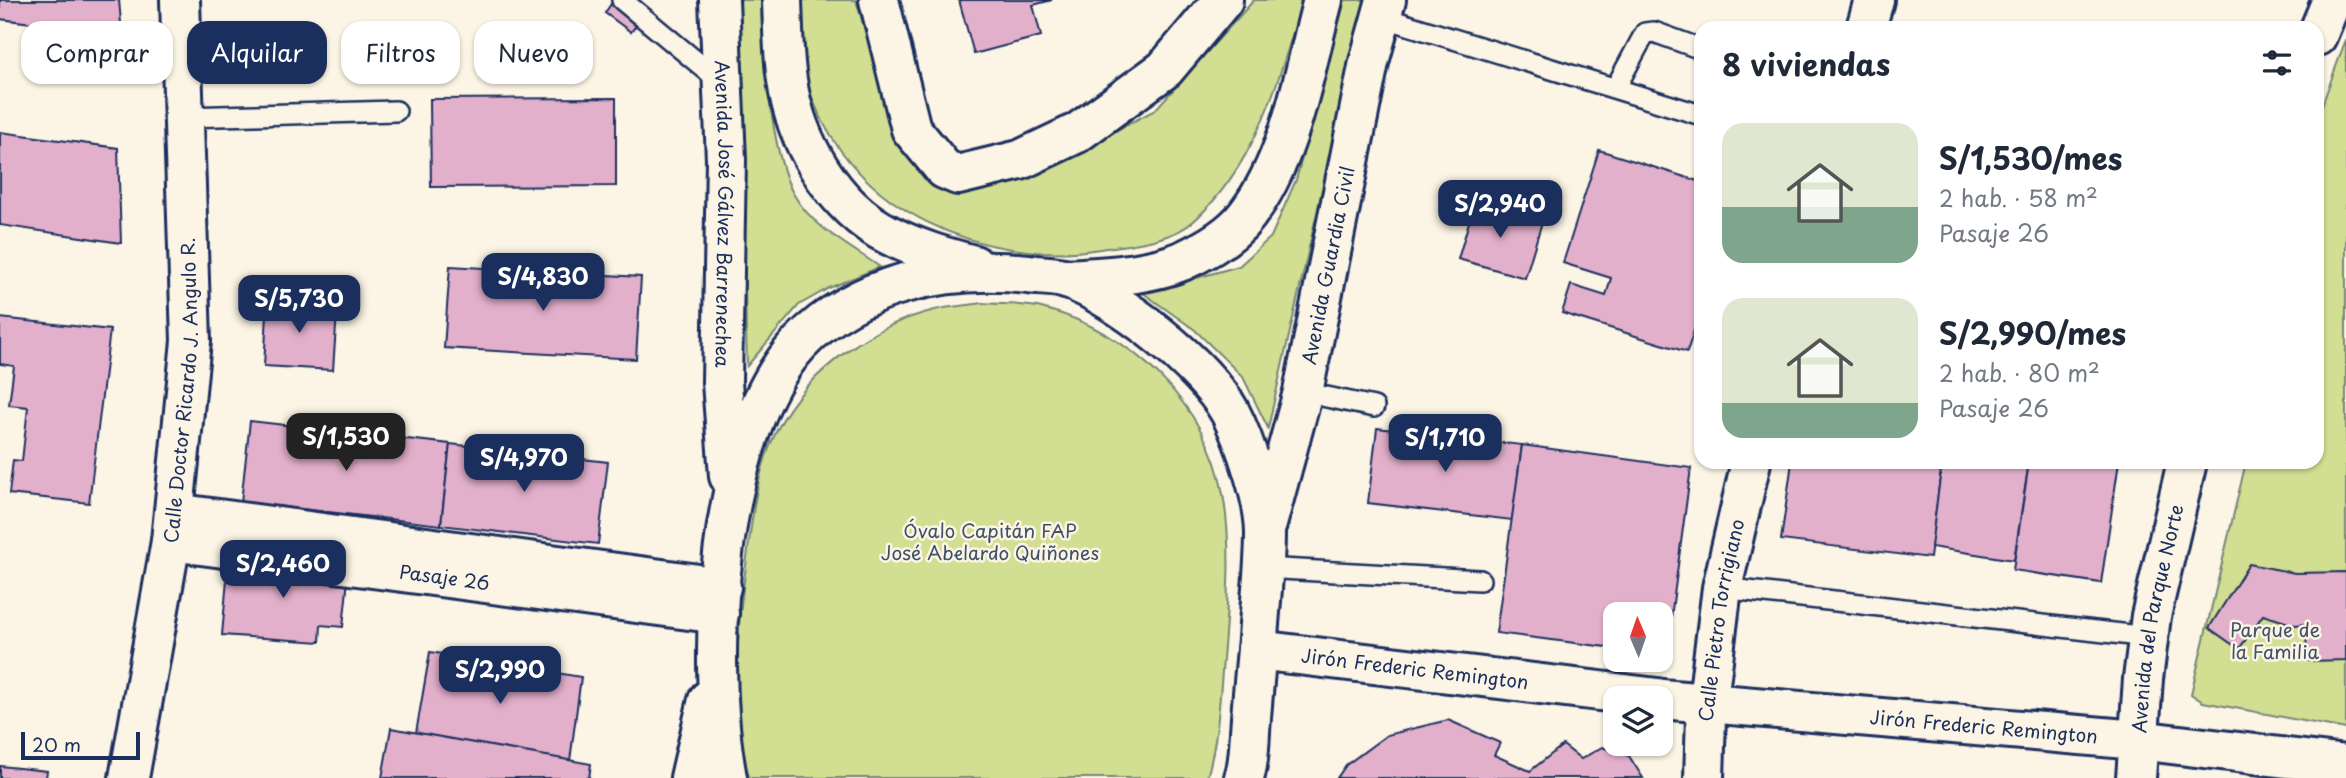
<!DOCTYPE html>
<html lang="es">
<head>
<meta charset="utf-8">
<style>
	:root { --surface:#fff; --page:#f2f2f3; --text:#1f2937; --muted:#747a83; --accent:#1b2f5e }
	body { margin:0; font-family:"Playpen Sans",sans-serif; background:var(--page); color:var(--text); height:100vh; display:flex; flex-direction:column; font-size:26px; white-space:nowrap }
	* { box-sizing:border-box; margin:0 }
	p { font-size:23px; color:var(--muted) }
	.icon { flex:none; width:38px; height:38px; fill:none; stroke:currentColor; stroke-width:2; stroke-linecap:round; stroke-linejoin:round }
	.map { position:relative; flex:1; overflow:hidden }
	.panel { position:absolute; left:1694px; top:21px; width:630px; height:448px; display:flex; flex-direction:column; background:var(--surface); border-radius:21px; box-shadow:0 2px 5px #0004 }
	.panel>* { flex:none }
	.top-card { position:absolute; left:21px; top:21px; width:665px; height:63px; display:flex; gap:14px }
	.needle { width:46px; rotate:358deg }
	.buttons { position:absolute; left:1603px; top:602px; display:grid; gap:14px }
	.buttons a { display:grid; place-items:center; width:70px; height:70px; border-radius:14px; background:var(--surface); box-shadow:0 2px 5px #0004; font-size:35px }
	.scale { position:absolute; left:21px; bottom:18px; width:119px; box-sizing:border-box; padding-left:7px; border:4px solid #1b2f5e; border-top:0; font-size:19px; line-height:24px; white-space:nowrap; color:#1b2f5e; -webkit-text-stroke:5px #fcf5e5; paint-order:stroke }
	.price { position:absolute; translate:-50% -60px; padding:0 16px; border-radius:14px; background:var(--accent); color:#fff; font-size:23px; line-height:46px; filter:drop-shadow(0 2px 4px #0008) }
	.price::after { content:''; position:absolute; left:50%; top:42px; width:21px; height:16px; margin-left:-10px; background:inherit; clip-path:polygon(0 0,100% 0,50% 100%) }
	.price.on { background:#222; color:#fff }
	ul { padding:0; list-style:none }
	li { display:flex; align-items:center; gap:21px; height:175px; padding:0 28px }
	li span { display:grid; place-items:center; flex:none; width:196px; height:140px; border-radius:21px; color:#555 }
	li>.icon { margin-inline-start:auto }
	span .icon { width:84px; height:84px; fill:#fffc; stroke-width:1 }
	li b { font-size:30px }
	h2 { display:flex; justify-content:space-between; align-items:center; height:84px; padding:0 28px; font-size:30px }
	.tag { padding:0 24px; border-radius:21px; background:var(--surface); box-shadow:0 2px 5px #0004; font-size:24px; line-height:63px }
	.tag.on { background:var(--accent); color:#fff }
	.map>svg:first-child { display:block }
</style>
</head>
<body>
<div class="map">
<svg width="2346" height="778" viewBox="0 0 2346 778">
	<rect width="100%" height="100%" fill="#fcf5e5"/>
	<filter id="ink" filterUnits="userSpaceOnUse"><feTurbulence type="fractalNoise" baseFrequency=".0143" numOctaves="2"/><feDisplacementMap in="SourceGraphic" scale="14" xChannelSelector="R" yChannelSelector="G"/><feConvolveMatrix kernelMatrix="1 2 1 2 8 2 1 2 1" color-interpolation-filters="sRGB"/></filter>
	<g filter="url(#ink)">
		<g fill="#d2de91" stroke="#768678" stroke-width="2">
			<path d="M 737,0 L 761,0 C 762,45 772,158 794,195 C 812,227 850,246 880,267 L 829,288 L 799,305 L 747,366 Z"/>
			<path d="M 801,0 L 856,0 L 883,91 L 920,160 L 1072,154 L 1155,110 L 1254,0 L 1303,0 C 1278,80 1259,160 1195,220 C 1171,242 1131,244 1100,249 C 984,268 851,210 811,94 C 801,65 802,31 801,0 Z"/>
			<polygon points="1345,0 1375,0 1321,195 1268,428 1243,377 1195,330 1143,293 1239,266 1271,237 1296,180"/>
			<polygon points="2346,39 2346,729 2203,702 2191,694 2246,462 2317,462 2317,119"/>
			<path d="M 982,303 C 1002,305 1026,303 1045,309 C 1130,331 1208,405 1223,494 C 1232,544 1228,597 1224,647 C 1220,691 1219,735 1207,778 L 749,778 C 732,711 735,641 745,573 C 751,530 754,483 771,443 C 798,378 867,326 935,310 C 950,306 966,306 982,303 Z"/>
		</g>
		<g fill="#e3b0cc" stroke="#1b2f5e" stroke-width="2">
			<polygon points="0,0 119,0 122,34 0,19"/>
			<polygon points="959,0 1052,0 1033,5 1041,36 974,54"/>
			<polygon points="613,1 640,20 631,32 605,13"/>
			<polygon points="616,98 616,186 431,187 430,99"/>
			<polygon points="0,132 118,148 121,243 0,225"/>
			<polygon points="1599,150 1701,182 1701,309 1687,352 1562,313 1571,285 1606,296 1611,278 1563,263"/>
			<polygon points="1475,202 1542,222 1525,278 1458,259"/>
			<polygon points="450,266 641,277 636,359 444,348"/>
			<polygon points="268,297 315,300 315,311 337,312 333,370 264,366"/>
			<polygon points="0,318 110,330 89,503 9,494 13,460 22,461 28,407 9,405 14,366 0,364"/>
			<polygon points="250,421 450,444 441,525 241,502"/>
			<polygon points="1377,428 1522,445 1512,520 1368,503"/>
			<polygon points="450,444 608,462 598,544 441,525"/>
			<polygon points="1522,445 1691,468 1666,655 1661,654 1661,614 1615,614 1615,648 1496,633"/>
			<polygon points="1792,462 1942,462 1930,558 1781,540"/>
			<polygon points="1942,462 2029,462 2014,560 1931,547"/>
			<polygon points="2029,462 2119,462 2101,583 2013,570"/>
			<polygon points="229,557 349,570 343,627 321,625 320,642 222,635"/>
			<polygon points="2249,564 2295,573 2346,572 2346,660 2309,661 2304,624 2295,625 2263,615 2239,649 2209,628"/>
			<polygon points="430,652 581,677 570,761 416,733"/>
			<polygon points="1448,720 1500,743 1494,755 1530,771 1563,745 1581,759 1602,747 1629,756 1643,778 1337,778 1346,765 1387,735"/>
			<polygon points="391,728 591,764 589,778 382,778"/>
			<polygon points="0,766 47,771 46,778 0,778"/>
		</g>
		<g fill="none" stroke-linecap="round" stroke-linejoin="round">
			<defs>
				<g id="lane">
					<polyline points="622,0 721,82"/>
					<polyline points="1382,17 1701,115"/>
					<polyline points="1616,87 1645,33 1654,32 1701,49"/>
					<polyline points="184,117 396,111"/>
					<polyline points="1303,392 1374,407"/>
					<polyline points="1263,568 1480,580"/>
					<polyline points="1722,588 2148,637"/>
				</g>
				<g id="street">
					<polyline points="1866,28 1874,0"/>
					<polyline points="174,513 721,587"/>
					<path id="s1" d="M 171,541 L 719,614"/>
					<polyline points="2138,740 2346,765"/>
					<path id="s2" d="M 129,778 L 171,541 L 191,341 L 180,0"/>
					<path id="s3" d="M 1704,778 L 1706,716 L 1722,588 L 1751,462"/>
				</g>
				<g id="secondary">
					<path id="s4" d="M 719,0 L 726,160 L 722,382 L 729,476"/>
					<path d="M 782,0 C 783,26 783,54 787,80 C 795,140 833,207 889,235 C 916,249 945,257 974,265"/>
					<polyline points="879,0 911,129 944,169 958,175 1020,160 1077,133 1165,69 1223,0"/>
					<polyline points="2317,36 2332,0"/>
					<path d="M 1066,279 C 1105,276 1145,276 1182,261 C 1204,251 1232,235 1247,215 C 1292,156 1304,71 1323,0"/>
					<path id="s5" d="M 1267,524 L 1303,392 L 1369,62 L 1386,0"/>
					<path id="s6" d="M 1257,650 L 1658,698"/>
					<path id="s7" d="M 1661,699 L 2138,740"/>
					<polyline points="690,778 708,700"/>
					<path d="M 727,778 C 705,661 715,434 800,343 C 857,283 949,265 1028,274 C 1040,276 1055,275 1067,279 C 1118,297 1204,365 1230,412 C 1245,441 1265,501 1265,533 C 1265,568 1260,604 1258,639 C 1255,670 1252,701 1250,732 C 1249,747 1249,764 1244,778"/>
					<path id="s8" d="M 2136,778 L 2143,679 L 2151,616 L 2187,462"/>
				</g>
			</defs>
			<use href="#lane" stroke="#1b2f5e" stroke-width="24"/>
			<use href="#street" stroke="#1b2f5e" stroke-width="44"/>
			<use href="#secondary" stroke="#1b2f5e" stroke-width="44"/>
			<use href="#lane" stroke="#fcf5e5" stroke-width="19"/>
			<use href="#street" stroke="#fcf5e5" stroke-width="38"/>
			<use href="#secondary" stroke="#fcf5e5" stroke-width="38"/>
		</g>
	</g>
	<g text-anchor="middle" stroke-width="5" stroke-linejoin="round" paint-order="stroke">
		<g font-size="19" fill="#1b2f5e" stroke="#fcf5e5">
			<text dy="7" stroke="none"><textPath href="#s4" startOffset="214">Avenida José Gálvez Barrenechea</textPath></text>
			<text dy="7" stroke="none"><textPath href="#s5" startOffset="266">Avenida Guardia Civil</textPath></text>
			<text dy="7" stroke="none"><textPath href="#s2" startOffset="392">Calle Doctor Ricardo J. Angulo R.</textPath></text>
			<text dy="7" stroke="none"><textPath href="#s1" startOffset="276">Pasaje 26</textPath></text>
			<text dy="7" stroke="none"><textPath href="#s3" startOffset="159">Calle Pietro Torrigiano</textPath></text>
			<text dy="7" stroke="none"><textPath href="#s8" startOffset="161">Avenida del Parque Norte</textPath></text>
			<text dy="7" stroke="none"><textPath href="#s6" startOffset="159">Jirón Frederic Remington</textPath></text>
			<text dy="7" stroke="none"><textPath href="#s7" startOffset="324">Jirón Frederic Remington</textPath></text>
		</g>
		<g font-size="19" fill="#405268" stroke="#fcf5e5">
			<text x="990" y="538">Óvalo Capitán FAP<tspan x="990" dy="22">José Abelardo Quiñones</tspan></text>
			<text x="2275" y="637">Parque de<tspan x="2275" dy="22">la Familia</tspan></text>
		</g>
	</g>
</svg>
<div class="buttons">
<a><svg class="needle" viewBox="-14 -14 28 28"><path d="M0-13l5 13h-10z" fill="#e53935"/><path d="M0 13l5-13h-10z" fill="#747a83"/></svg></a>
<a><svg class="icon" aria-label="layers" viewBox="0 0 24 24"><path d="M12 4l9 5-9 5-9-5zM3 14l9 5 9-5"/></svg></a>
</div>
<div class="scale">20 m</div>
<b class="price" style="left:1500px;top:240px">S/2,940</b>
<b class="price" style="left:543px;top:313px">S/4,830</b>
<b class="price" style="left:299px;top:335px">S/5,730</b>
<b class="price on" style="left:346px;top:473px">S/1,530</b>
<b class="price" style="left:1445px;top:474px">S/1,710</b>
<b class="price" style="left:524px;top:494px">S/4,970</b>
<b class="price" style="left:283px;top:600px">S/2,460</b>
<b class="price" style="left:500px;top:706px">S/2,990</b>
<div class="top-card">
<a class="tag">Comprar</a>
<a class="tag on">Alquilar</a>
<a class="tag">Filtros</a>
<a class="tag">Nuevo</a>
</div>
<section class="panel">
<h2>8 viviendas<svg class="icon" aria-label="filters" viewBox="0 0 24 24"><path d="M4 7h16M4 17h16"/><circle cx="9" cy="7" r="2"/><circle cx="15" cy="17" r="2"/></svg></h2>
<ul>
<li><span style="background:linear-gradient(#dfe7d0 60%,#7fa58c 0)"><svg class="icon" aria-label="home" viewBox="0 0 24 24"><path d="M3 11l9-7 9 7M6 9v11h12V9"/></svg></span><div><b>S/1,530/mes</b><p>2 hab. · 58 m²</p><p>Pasaje 26</p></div></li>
<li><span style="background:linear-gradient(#dfe7d0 75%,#7fa58c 0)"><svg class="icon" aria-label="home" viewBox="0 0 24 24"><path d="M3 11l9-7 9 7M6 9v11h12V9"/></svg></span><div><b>S/2,990/mes</b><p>2 hab. · 80 m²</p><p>Pasaje 26</p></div></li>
</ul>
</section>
</div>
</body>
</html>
